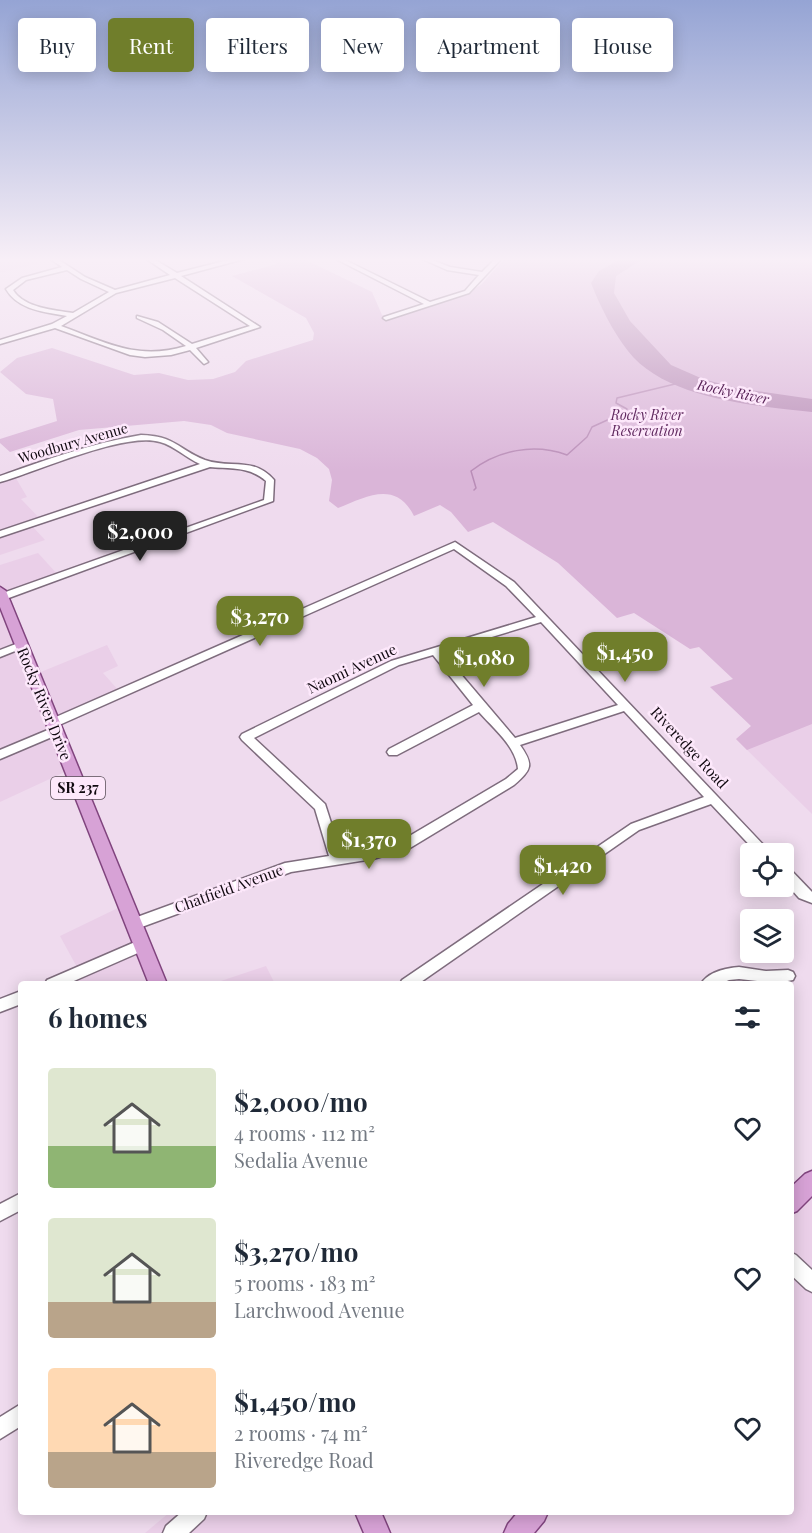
<!DOCTYPE html>
<html lang="en">
<head>
<meta charset="utf-8">
<style>
	:root { --surface:#fff; --page:#f2f2f3; --text:#1f2937; --muted:#747a83; --accent:#707e2b }
	body { margin:0; font-family:"Playfair Display",serif; background:var(--page); color:var(--text); height:100vh; display:flex; flex-direction:column; font-size:22px; white-space:nowrap }
	* { box-sizing:border-box; margin:0 }
	p { font-size:20px; color:var(--muted) }
	.icon { flex:none; width:33px; height:33px; fill:none; stroke:currentColor; stroke-width:2; stroke-linecap:round; stroke-linejoin:round }
	.map { position:relative; flex:1; overflow:hidden }
	.side { position:absolute; left:18px; top:981px; width:776px; height:534px; display:flex; flex-direction:column; background:var(--surface); border-radius:6px; box-shadow:0 3px 15px #0003 }
	.side>* { flex:none }
	.hud { position:absolute; left:18px; top:18px; width:777px; height:54px; display:flex; gap:12px }
	.tools { position:absolute; left:740px; top:843px; display:grid; gap:12px }
	.tools a { display:grid; place-items:center; width:54px; height:54px; border-radius:6px; background:var(--surface); box-shadow:0 3px 15px #0003; font-size:30px }
	.price { position:absolute; translate:-50% -51px; padding:0 14px; border-radius:12px; background:var(--accent); color:#fff; font-size:20px; line-height:39px; filter:drop-shadow(0 2px 3px #0008) }
	.price::after { content:''; position:absolute; left:50%; top:36px; width:18px; height:14px; margin-left:-9px; background:inherit; clip-path:polygon(0 0,100% 0,50% 100%) }
	.price.active { background:#222; color:#fff }
	ul { padding:0; list-style:none }
	li { display:flex; align-items:center; gap:18px; height:150px; padding:0 30px }
	li span { display:grid; place-items:center; flex:none; width:168px; height:120px; border-radius:6px; color:#555 }
	li>.icon { margin-inline-start:auto }
	span .icon { width:72px; height:72px; fill:#fffc; stroke-width:1 }
	li b { font-size:26px }
	h2 { display:flex; justify-content:space-between; align-items:center; height:72px; padding:0 30px; font-size:26px }
	.chip { padding:0 21px; border-radius:6px; background:var(--surface); box-shadow:0 3px 15px #0003; font-size:21px; line-height:54px }
	.chip.active { background:var(--accent); color:#fff }
	.map>svg:first-child { display:block }
</style>
</head>
<body>
<div class="map">
<svg width="812" height="1533" viewBox="0 0 812 1533">
	<rect width="100%" height="100%" fill="#efdbee"/>
	<g fill="#eacfe8">
		<polygon points="0,258 61,258 0,273"/>
		<polygon points="14,475 27,497 21,499 42,521 31,525 45,540 0,555 0,480"/>
		<polygon points="38,553 58,575 0,596 0,565"/>
		<polygon points="0,599 31,676 107,645 118,666 103,673 119,691 49,722 67,771 0,802"/>
		<polygon points="812,705 812,814 736,739"/>
		<polygon points="122,906 154,984 45,984 78,969 60,936"/>
		<polygon points="266,966 275,984 212,984"/>
		<polygon points="812,1185 812,1279 791,1258 791,1208"/>
		<polygon points="791,1262 812,1283 812,1533 517,1533 535,1512 790,1512"/>
		<polygon points="170,1512 529,1512 512,1533 145,1533"/>
	</g>
	<path fill="#dab5d8" d="M 267,258 L 305,258 L 306,260 L 372,292 L 382,315 L 386,317 L 471,291 L 482,284 L 505,258 L 812,258 L 812,724 L 747,750 L 736,739 L 751,726 L 710,687 L 733,679 L 699,647 L 690,649 L 634,613 L 617,618 L 558,563 L 493,522 L 468,532 L 451,512 L 440,505 L 414,516 C 396,480 367,496 338,508 L 329,501 L 332,480 L 329,469 L 317,458 L 300,449 L 227,433 L 211,425 L 184,421 L 79,430 L 10,452 L 0,443 L 0,439 L 57,421 L 53,399 L 26,394 L 0,372 L 17,358 L 52,348 L 134,375 L 159,373 L 188,380 L 213,379 L 235,372 L 246,361 L 313,340 L 314,333 L 306,318 L 232,276 L 277,264 Z"/>
	<path fill="#b98db7" d="M 622,258 L 645,258 L 616,276 L 614,293 L 630,321 L 671,365 L 703,379 L 736,388 L 812,399 L 812,412 C 756,406 665,399 628,351 C 613,332 600,306 591,283 L 599,271 Z"/>
	<g fill="none" stroke-linecap="round" stroke-linejoin="round">
		<path stroke="#b98db7" stroke-width="1.5" d="M 474,490 L 476,488 L 471,471 C 498,450 534,443 567,455 L 587,437 L 592,427 L 625,412 L 627,409 L 616,403 L 617,398 L 675,384"/>
		<defs>
			<g id="minor">
				<path d="M 52,258 L 56,258 L 85,277 L 115,290 L 170,275 L 145,258 L 152,258 L 177,273 L 236,258 L 245,258 L 244,259 L 181,276 L 260,327 L 196,348 L 208,362 L 204,364 L 190,350 L 171,355 L 145,357 L 130,355 L 55,328 L 0,344 L 0,340 L 52,324 L 67,316 C 45,312 18,310 6,289 L 22,278 L 62,267 L 52,260 ZM 67,270 L 81,279 L 109,292 L 73,313 C 54,310 24,308 13,290 L 26,280 ZM 175,278 L 250,326 L 192,344 L 158,322 L 137,316 L 137,318 L 163,330 L 186,346 C 137,361 105,342 61,326 L 116,293 Z"/>
				<polygon points="334,258 341,258 430,302 465,291 479,275 447,270 420,258 427,258 450,267 482,272 496,258 502,258 469,293 386,320 383,318 384,317 424,304"/>
				<path d="M 141,435 C 176,436 177,449 205,460 C 230,469 253,456 274,480 L 273,501 L 6,599 L 0,600 L 0,594 L 264,500 L 266,481 C 249,466 230,469 210,467 L 0,537 L 0,531 L 200,464 C 186,458 175,446 160,442 C 126,431 36,472 0,482 L 0,476 C 46,460 92,443 141,435 Z"/>
				<path d="M 455,542 L 514,582 L 772,854 L 758,854 L 711,804 L 639,830 L 418,984 L 400,984 L 402,980 L 631,824 L 704,797 L 624,711 L 520,745 C 534,765 532,769 514,785 L 410,848 L 373,859 L 291,872 L 139,928 L 134,929 L 129,928 L 127,924 L 129,920 L 285,863 L 329,856 L 315,809 L 242,740 L 240,737 L 242,734 L 391,661 L 536,617 L 506,586 L 454,549 L 57,726 L 49,726 L 47,723 L 49,720 ZM 541,622 L 618,705 L 515,738 L 442,652 ZM 433,655 L 473,705 L 389,749 L 387,752 L 389,755 L 397,755 L 479,712 C 493,728 516,746 518,769 L 506,779 L 401,841 L 373,849 L 341,854 L 325,804 L 254,738 L 399,665 Z"/>
				<polygon points="21,642 26,645 25,647 0,657 0,650"/>
				<polygon points="55,727 59,728 61,731 59,734 0,759 0,750"/>
				<polygon points="783,866 788,867 812,892 812,903 799,898 783,880"/>
				<polygon points="142,939 147,941 149,945 147,949 67,984 45,984 47,980"/>
				<path d="M 739,967 L 766,971 L 788,970 L 793,972 L 795,976 L 793,980 L 776,983 L 739,979 L 729,980 L 720,984 L 701,984 C 708,972 726,968 739,967 Z"/>
				<polygon points="21,991 21,1004 0,1012 0,999"/>
				<polygon points="21,1193 21,1210 0,1221 0,1204"/>
				<polygon points="790,1252 796,1255 812,1270 812,1292 806,1289 790,1274"/>
				<polygon points="21,1404 21,1426 0,1439 0,1417"/>
				<polygon points="182,1512 207,1512 204,1519 189,1533 163,1533 166,1526"/>
			</g>
			<g id="major">
				<polygon points="0,587 6,591 167,984 149,984 0,607"/>
				<polygon points="812,1171 812,1196 797,1211 790,1214 790,1188 805,1174"/>
				<polygon points="355,1512 381,1512 390,1533 364,1533"/>
				<polygon points="518,1512 548,1512 544,1521 534,1533 504,1533 508,1524"/>
			</g>
		</defs>
		<use href="#minor" stroke="#7e6c7d" stroke-width="3"/>
		<use href="#major" stroke="#80447e" stroke-width="3"/>
		<use href="#minor" fill="#fff" fill-rule="evenodd"/>
		<use href="#major" fill="#d7a2d6" fill-rule="evenodd"/>
	</g>
	<linearGradient id="sky" x2="0" y2="1"><stop stop-color="#95a4d4"/><stop offset="0.55" stop-color="#f8eff7"/><stop offset="1" stop-color="#f8eff7" stop-opacity="0"/></linearGradient>
	<rect width="812" height="472" fill="url(#sky)"/>
	<g text-anchor="middle" stroke-width="5" stroke-linejoin="round" paint-order="stroke">
		<g font-size="14" font-style="italic" fill="#541e53" stroke="#fde8fb">
			<text transform="translate(733 392) rotate(12)" y="5">Rocky River</text>
		</g>
		<g font-size="14" font-style="italic" fill="#612a60" stroke="#fde8fb">
			<text x="647" y="420">Rocky River<tspan x="647" dy="16">Reservation</tspan></text>
		</g>
		<g font-size="14" fill="#100910" stroke="#fde8fb">
			<text transform="translate(73 443) rotate(-16)" y="5">Woodbury Avenue</text>
		</g>
		<rect fill="#fde8fb" stroke="#574c56" stroke-width="1.5" x="51" y="777" width="54" height="22" rx="4.5"/>
		<g font-size="14" font-weight="bold" fill="#100910">
			<text x="78" y="793">SR 237</text>
		</g>
		<g font-size="15" fill="#100910" stroke="#fde8fb">
			<text transform="translate(352 669) rotate(-25)" y="5">Naomi Avenue</text>
			<text transform="translate(44 704) rotate(68)" y="5">Rocky River Drive</text>
			<text transform="translate(689 748) rotate(47)" y="5">Riveredge Road</text>
			<text transform="translate(229 889) rotate(-20)" y="5">Chatfield Avenue</text>
		</g>
	</g>
</svg>
<div class="tools">
<a><svg class="icon" aria-label="locate" viewBox="0 0 24 24"><circle cx="12" cy="12" r="6"/><path d="M12 2v4M12 18v4M2 12h4M18 12h4"/></svg></a>
<a><svg class="icon" aria-label="layers" viewBox="0 0 24 24"><path d="M12 4l9 5-9 5-9-5zM3 14l9 5 9-5"/></svg></a>
</div>
<b class="price active" style="left:140px;top:562px">$2,000</b>
<b class="price" style="left:260px;top:647px">$3,270</b>
<b class="price" style="left:625px;top:683px">$1,450</b>
<b class="price" style="left:484px;top:688px">$1,080</b>
<b class="price" style="left:369px;top:870px">$1,370</b>
<b class="price" style="left:563px;top:896px">$1,420</b>
<div class="hud">
<a class="chip">Buy</a>
<a class="chip active">Rent</a>
<a class="chip">Filters</a>
<a class="chip">New</a>
<a class="chip">Apartment</a>
<a class="chip">House</a>
</div>
<section class="side">
<h2>6 homes<svg class="icon" aria-label="filters" viewBox="0 0 24 24"><path d="M4 7h16M4 17h16"/><circle cx="9" cy="7" r="2"/><circle cx="15" cy="17" r="2"/></svg></h2>
<ul>
<li><span style="background:linear-gradient(#dfe7d0 65%,#8fb573 0)"><svg class="icon" aria-label="home" viewBox="0 0 24 24"><path d="M3 11l9-7 9 7M6 9v11h12V9"/></svg></span><div><b>$2,000/mo</b><p>4 rooms · 112 m²</p><p>Sedalia Avenue</p></div><svg class="icon" aria-label="heart" viewBox="0 0 24 24"><path d="M12 20l-8-8c-3-5 5-10 8-4 3-6 11-1 8 4z"/></svg></li>
<li><span style="background:linear-gradient(#dfe7d0 70%,#b9a48a 0)"><svg class="icon" aria-label="home" viewBox="0 0 24 24"><path d="M3 11l9-7 9 7M6 9v11h12V9"/></svg></span><div><b>$3,270/mo</b><p>5 rooms · 183 m²</p><p>Larchwood Avenue</p></div><svg class="icon" aria-label="heart" viewBox="0 0 24 24"><path d="M12 20l-8-8c-3-5 5-10 8-4 3-6 11-1 8 4z"/></svg></li>
<li><span style="background:linear-gradient(#ffd9b3 70%,#b9a48a 0)"><svg class="icon" aria-label="home" viewBox="0 0 24 24"><path d="M3 11l9-7 9 7M6 9v11h12V9"/></svg></span><div><b>$1,450/mo</b><p>2 rooms · 74 m²</p><p>Riveredge Road</p></div><svg class="icon" aria-label="heart" viewBox="0 0 24 24"><path d="M12 20l-8-8c-3-5 5-10 8-4 3-6 11-1 8 4z"/></svg></li>
</ul>
</section>
</div>
</body>
</html>
